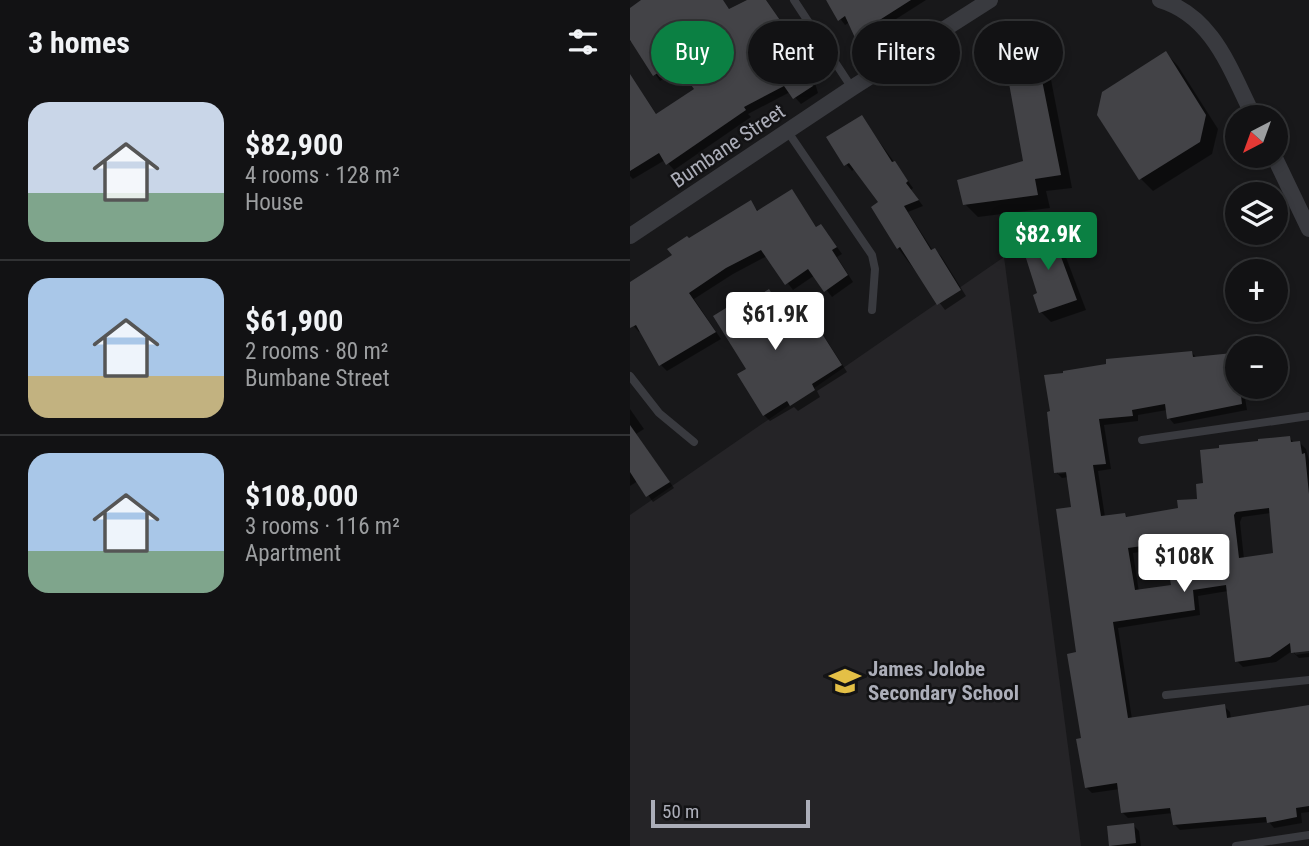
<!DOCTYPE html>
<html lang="en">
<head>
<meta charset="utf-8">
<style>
	:root { --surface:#121214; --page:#1f2022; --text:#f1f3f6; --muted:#9c9ea0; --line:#313234; --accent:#0b8043 }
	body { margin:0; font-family:"Roboto Condensed",sans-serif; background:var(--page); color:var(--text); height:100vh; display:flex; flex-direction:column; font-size:26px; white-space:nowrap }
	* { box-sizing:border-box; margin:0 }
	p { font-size:23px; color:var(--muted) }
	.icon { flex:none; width:38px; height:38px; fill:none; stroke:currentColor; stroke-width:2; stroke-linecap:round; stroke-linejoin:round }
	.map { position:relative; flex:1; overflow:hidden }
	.panel { display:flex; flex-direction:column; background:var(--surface); width:630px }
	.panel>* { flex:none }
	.hud { position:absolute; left:21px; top:21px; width:553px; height:63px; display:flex; gap:14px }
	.needle { width:46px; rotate:221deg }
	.tools { position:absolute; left:595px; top:105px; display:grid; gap:14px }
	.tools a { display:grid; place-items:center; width:63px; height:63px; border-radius:50%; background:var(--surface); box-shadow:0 4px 10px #0003,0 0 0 2px var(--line); font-size:35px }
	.scale { position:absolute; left:21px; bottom:18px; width:159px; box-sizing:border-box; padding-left:7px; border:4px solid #acaeb9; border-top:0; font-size:19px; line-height:24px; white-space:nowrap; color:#acaeb9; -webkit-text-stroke:5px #131315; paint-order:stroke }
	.price { position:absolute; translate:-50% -60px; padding:0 16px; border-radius:7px; background:#fff; color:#222; font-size:23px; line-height:46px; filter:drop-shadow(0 2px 4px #0008) }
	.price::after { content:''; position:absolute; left:50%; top:42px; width:21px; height:16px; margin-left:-10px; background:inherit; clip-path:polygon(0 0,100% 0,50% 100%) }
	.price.current { background:var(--accent); color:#fff }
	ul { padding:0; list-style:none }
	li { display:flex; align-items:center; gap:21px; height:175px; padding:0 28px }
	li+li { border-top:2px solid var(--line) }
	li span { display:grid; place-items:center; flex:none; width:196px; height:140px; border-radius:21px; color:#555 }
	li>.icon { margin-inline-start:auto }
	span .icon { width:84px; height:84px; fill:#fffc; stroke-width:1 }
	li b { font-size:30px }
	h2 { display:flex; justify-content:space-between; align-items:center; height:84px; padding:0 28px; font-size:30px }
	.pill { padding:0 24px; border-radius:32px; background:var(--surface); box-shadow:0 4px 10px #0003,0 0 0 2px var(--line); font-size:24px; line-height:63px }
	.pill.current { background:var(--accent); color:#fff }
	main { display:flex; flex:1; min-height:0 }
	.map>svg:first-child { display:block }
</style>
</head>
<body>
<main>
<section class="panel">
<h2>3 homes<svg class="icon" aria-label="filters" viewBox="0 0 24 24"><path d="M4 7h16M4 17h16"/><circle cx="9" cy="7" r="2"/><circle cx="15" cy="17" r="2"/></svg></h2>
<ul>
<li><span style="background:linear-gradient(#c9d6e8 65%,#7fa58c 0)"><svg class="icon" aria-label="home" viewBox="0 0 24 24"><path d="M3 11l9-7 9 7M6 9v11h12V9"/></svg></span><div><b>$82,900</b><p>4 rooms · 128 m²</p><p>House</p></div></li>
<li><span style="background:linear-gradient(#a9c7e8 70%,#c2b280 0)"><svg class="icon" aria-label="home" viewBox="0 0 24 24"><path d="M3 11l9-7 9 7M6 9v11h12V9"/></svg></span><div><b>$61,900</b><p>2 rooms · 80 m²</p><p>Bumbane Street</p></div></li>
<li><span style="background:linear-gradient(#a9c7e8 70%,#7fa58c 0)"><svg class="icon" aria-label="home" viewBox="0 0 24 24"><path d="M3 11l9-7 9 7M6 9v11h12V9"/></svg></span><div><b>$108,000</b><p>3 rooms · 116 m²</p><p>Apartment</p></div></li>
</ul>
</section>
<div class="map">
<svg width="679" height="846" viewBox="0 0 679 846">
	<rect width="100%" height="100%" fill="#18181a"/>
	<polygon fill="#252427" points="374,257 451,846 0,846 0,515"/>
	<g fill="#0007" fill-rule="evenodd">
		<polygon points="14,0 92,1 101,11 120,0 136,0 164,40 159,45 182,73 188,93 171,104 160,92 118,114 121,117 44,170 35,160 3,179 0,176 0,78 6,84 27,115 66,89 51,68 30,81 2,40 0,42 0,10"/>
		<polygon points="196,0 296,0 252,28 256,34 233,45 227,39 220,22 215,25"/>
		<polygon points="405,47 417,59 442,188 416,191 420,208 348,217 335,204 395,162"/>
		<polygon points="536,53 548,66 588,129 582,154 523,191 511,179 469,114"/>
		<polygon points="232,118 283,188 281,190 293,206 278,212 303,251 305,250 311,256 336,296 315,310 268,248 251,202 225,168 222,171 216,164"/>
		<polygon points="162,191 187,228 197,233 212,254 207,257 223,282 202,297 185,275 163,290 137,256 103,274 64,299 91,339 37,371 31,365 11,331 9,332 0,322 0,284 44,256 59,240 120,202 129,212"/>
		<polygon points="419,229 429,239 456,310 421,322 411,312 404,253"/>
		<polygon points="139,291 165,330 174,330 183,324 190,330 217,372 187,391 190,397 168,411 164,407 140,421 134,415 118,369 108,302 113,307"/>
		<path d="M 562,353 L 567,358 L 607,354 L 607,387 L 641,387 L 642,394 L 615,398 L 617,410 L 544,424 L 539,418 L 537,410 L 508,415 L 508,421 L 474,425 L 481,469 L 468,471 L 475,517 L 495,515 L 498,518 L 550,510 L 569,501 L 575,485 L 659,437 L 665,444 L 670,443 L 676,449 L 679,460 L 679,649 L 665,651 L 665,655 L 679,653 L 679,657 L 669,658 L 662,651 L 646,662 L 613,667 L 607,661 L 598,591 L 568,596 L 570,615 L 488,628 L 502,719 L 594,706 L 600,712 L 601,719 L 679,707 L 679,812 L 671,813 L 672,823 L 644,828 L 639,822 L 550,830 L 544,824 L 543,813 L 498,818 L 492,812 L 490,789 L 462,793 L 456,787 L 448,654 L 443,508 L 439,477 L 432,478 L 426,472 L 419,413 ZM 428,471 L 445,472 L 428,474 ZM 641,513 L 645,555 L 614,559 L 610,522 L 612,517 ZM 537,548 L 543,587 L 509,592 L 503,553 Z"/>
		<polygon points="0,409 14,429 6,434 44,488 23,502 8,481 0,486"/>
		<polygon points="503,825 509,831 511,846 481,846"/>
	</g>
	<g fill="#434347" fill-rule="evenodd">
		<polygon points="11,0 93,0 99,9 117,0 136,0 159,33 154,38 176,65 183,86 163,99 154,86 114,107 116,110 36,165 29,153 0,171 0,74 26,114 64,89 45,62 23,76 0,40 0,8"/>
		<polygon points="196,0 281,0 248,21 251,27 226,40 215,16 208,21"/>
		<polygon points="405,45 431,175 405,179 408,195 333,205 327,180 393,161 373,50"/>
		<polygon points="536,51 576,115 570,142 509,180 467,115 472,92"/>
		<polygon points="232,115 262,162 265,161 278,181 276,183 289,200 274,206 301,250 305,248 331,290 307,305 270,247 267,249 249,220 241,207 248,202 219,163 214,166 196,137"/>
		<polygon points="162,189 186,227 191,224 207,247 202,250 218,275 194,292 178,269 155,285 131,250 96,268 59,293 86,332 29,366 6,325 0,328 0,282 42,255 37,249 57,236 59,238 121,200 127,211"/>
		<polygon points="420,227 447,300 409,313 403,295 407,293 395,255 402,252 396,233"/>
		<polygon points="139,289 164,329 171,325 174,328 184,321 212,365 182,384 185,390 160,406 157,401 133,416 107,374 116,369 83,316 109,300 112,306"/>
		<path d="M 562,351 L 563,357 L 603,353 L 607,387 L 610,387 L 612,404 L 537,419 L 535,404 L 502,410 L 503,416 L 469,419 L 476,464 L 463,465 L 471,516 L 495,513 L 496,517 L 548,508 L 547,500 L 567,499 L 566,484 L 573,483 L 570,450 L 589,448 L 589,445 L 628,441 L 628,439 L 660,436 L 661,442 L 670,441 L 672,454 L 675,453 L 679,494 L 679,651 L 661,653 L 660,643 L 640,657 L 605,662 L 596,585 L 563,590 L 565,610 L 483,622 L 498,718 L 595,704 L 597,718 L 679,705 L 679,806 L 666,808 L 667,817 L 637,823 L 636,817 L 543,825 L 540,808 L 491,813 L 487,783 L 455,788 L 446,739 L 451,738 L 437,654 L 446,652 L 426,509 L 441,507 L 436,472 L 424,473 L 417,412 L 420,411 L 414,375 L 433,373 L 433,371 L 476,364 L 476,359 ZM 639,508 L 643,553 L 609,558 L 604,515 L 606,512 ZM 534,543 L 541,585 L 505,590 L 498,548 Z"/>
		<polygon points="0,425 40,482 16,497 0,472"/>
		<polygon points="504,823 506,843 479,846 477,826"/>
	</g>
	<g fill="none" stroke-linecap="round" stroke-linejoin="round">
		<g stroke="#393a3f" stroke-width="8">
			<polyline points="164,0 222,88"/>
			<polyline points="158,132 242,255 245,269 242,310"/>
			<polyline points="0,376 29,413 64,442"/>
			<polyline points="512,440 679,416"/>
			<polyline points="536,695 679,680"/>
			<polyline points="606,846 679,835"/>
		</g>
		<g stroke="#393a3f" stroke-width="16">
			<path d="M 530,0 C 584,16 601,72 624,117"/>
			<polyline points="644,156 679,229"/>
			<polyline points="0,236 222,88 360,0"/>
		</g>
	</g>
	<defs>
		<symbol id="school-bare" viewBox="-9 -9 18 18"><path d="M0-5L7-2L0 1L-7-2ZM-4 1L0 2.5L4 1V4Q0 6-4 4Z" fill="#e4c046" stroke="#131315" stroke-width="2.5" paint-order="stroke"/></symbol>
	</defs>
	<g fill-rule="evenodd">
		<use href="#school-bare" x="193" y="659" width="44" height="44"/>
	</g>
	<g text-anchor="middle" stroke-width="5" stroke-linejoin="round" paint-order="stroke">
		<g font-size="21" fill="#acaeb9" stroke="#131315">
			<text transform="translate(98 146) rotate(-34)" y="7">Bumbane Street</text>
		</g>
		<g font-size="21" font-weight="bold" fill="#acaeb9" stroke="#131315" text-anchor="start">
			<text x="238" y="676">James Jolobe<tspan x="238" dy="24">Secondary School</tspan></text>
		</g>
	</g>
</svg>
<div class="tools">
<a><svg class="needle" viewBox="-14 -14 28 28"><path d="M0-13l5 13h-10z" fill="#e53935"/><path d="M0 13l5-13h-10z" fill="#9c9ea0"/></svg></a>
<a><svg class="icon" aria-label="layers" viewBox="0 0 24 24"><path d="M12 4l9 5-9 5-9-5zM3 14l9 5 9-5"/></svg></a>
<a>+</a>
<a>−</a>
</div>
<div class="scale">50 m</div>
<b class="price current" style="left:418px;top:272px">$82.9K</b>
<b class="price" style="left:145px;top:352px">$61.9K</b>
<b class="price" style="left:554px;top:594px">$108K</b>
<div class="hud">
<a class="pill current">Buy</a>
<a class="pill">Rent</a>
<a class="pill">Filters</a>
<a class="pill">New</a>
</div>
</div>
</main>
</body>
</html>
